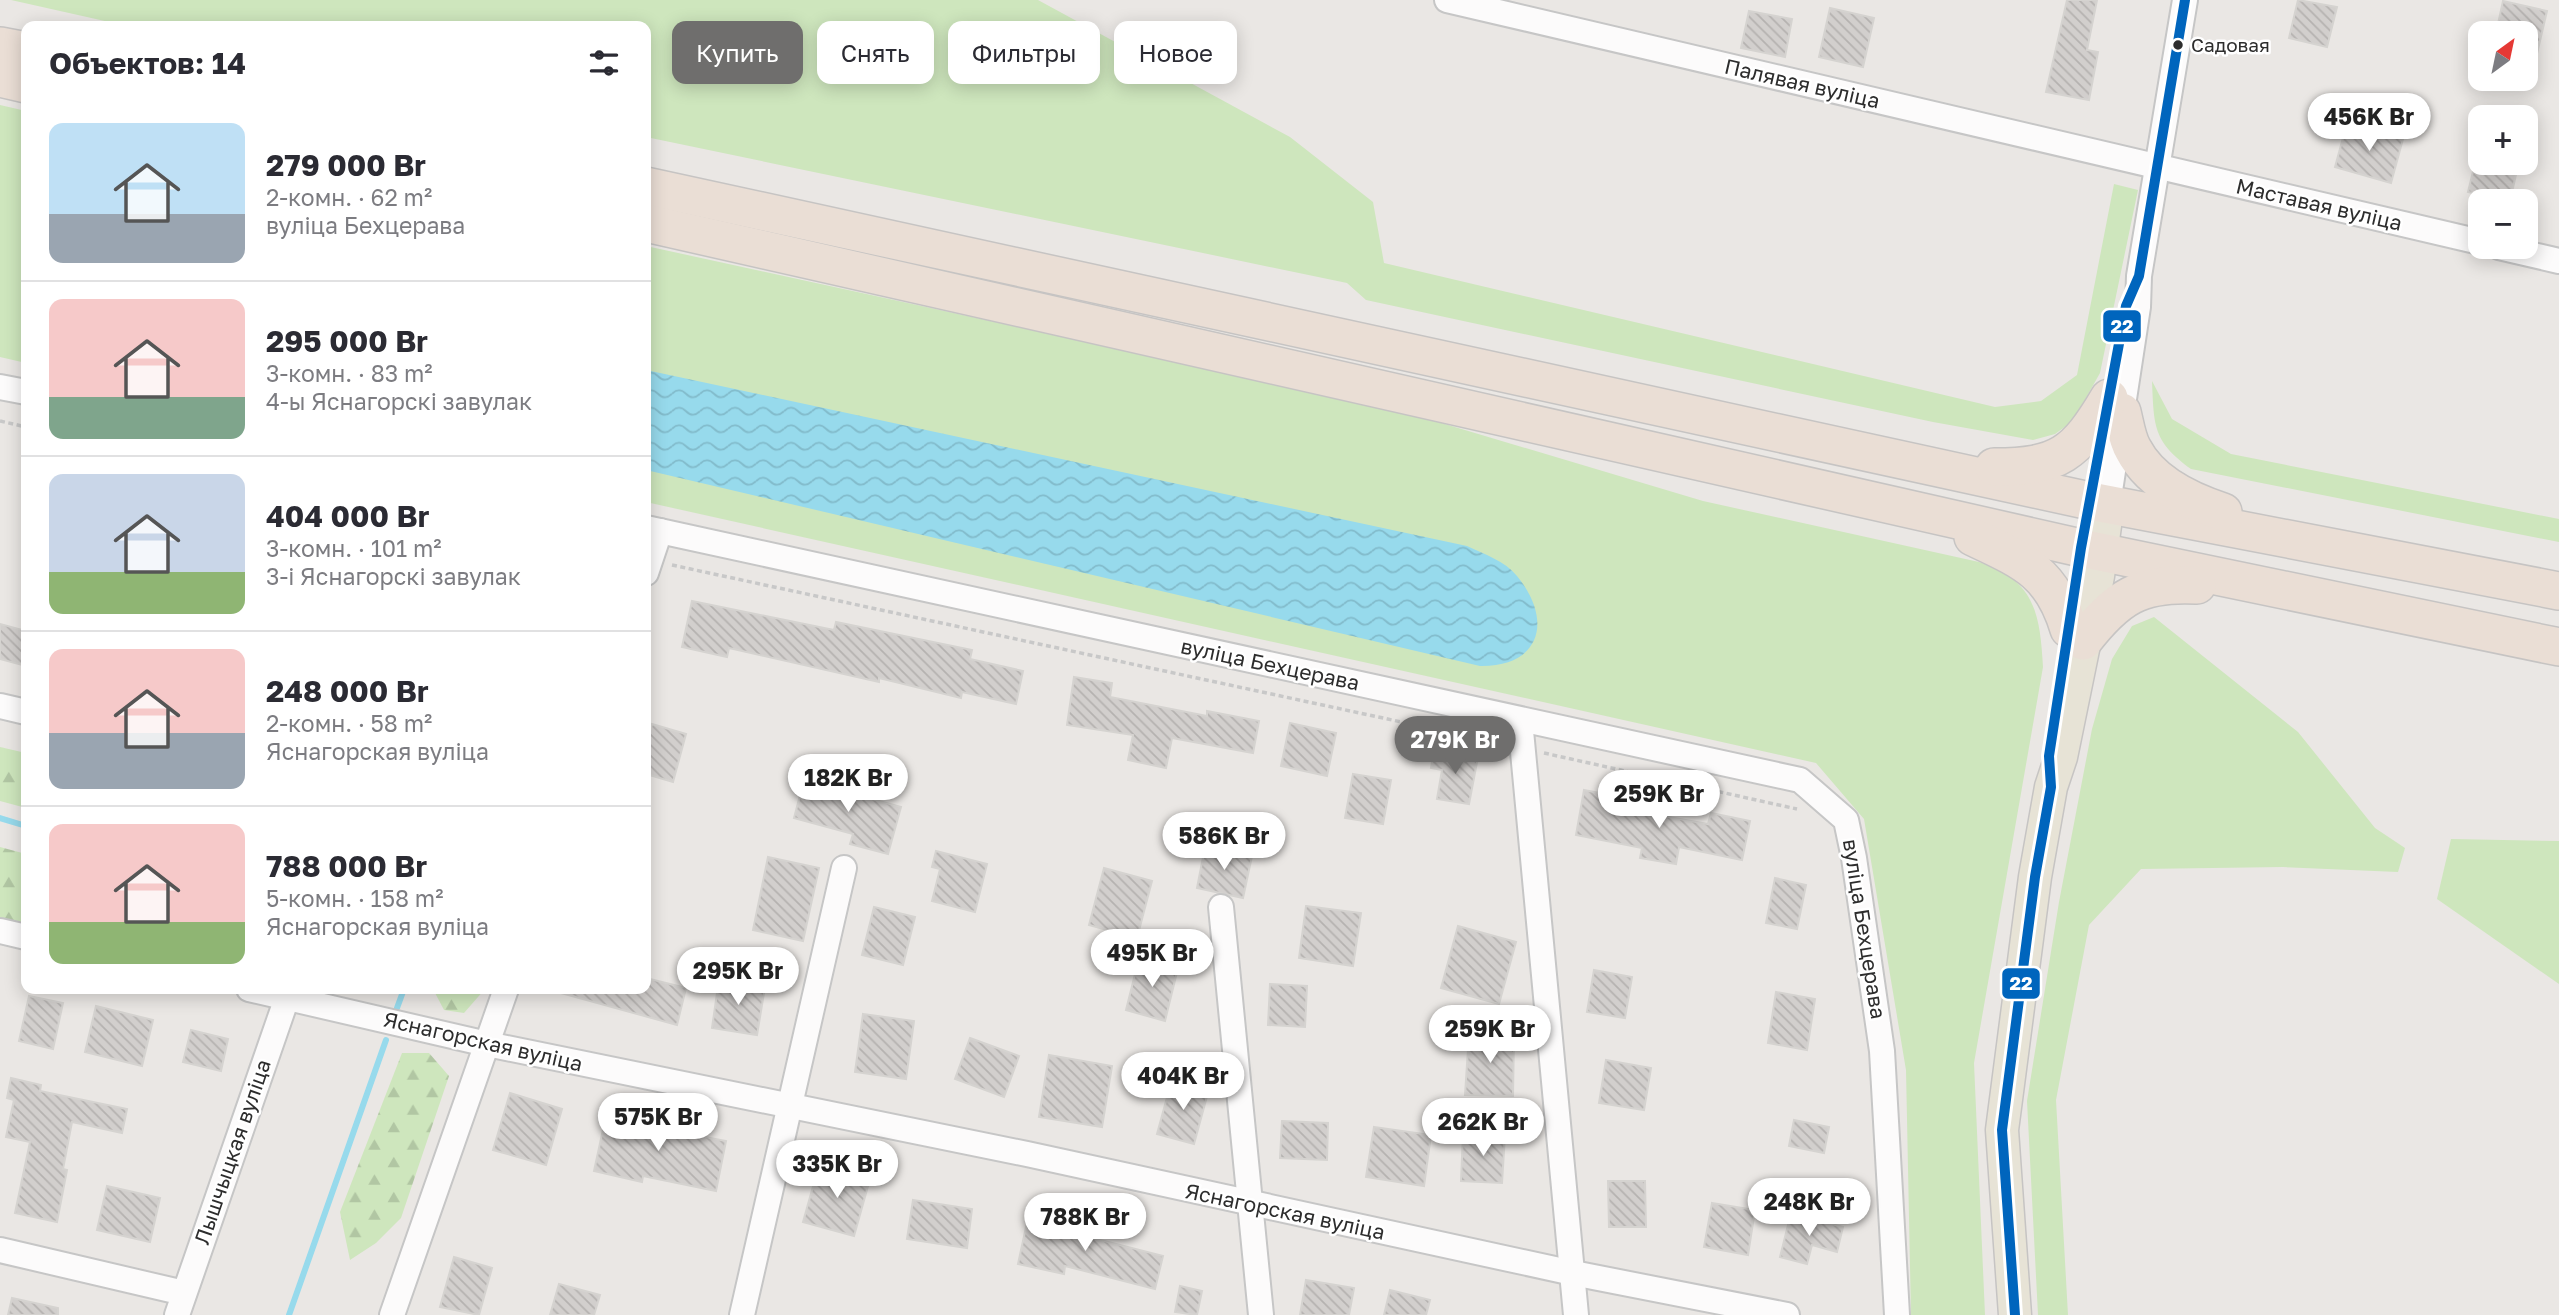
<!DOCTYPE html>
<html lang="ru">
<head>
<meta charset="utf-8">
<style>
	:root { --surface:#fff; --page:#f2f2f3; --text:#2b2b33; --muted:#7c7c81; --line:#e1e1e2; --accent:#6f6e6d }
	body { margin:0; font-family:"Golos Text",sans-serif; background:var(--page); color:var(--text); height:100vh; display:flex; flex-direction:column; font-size:26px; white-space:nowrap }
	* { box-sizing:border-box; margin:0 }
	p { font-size:23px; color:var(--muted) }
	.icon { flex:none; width:38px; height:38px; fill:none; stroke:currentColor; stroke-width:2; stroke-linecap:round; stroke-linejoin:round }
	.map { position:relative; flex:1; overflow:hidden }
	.drawer { position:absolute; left:21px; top:21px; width:630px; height:973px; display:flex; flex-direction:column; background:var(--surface); border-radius:14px; box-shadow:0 4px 18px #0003 }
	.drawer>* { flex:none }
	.banner { position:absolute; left:672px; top:21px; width:665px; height:63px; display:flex; gap:14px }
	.needle { width:46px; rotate:33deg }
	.fabs { position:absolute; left:2468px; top:21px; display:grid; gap:14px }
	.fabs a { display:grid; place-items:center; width:70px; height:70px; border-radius:14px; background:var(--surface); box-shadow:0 4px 18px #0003; font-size:35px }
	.price { position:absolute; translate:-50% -60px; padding:0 16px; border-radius:24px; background:#fff; color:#222; font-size:23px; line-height:46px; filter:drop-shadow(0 2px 4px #0008) }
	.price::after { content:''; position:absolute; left:50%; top:42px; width:21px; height:16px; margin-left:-10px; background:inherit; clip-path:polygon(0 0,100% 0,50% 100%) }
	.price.active { background:var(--accent); color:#fff }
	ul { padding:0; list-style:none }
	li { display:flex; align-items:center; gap:21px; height:175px; padding:0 28px }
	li+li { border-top:2px solid var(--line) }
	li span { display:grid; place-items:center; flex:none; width:196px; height:140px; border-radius:14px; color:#555 }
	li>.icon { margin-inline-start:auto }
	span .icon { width:84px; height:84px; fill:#fffc; stroke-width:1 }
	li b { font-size:30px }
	h2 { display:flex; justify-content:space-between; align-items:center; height:84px; padding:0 28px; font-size:30px }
	.chip { padding:0 24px; border-radius:14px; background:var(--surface); box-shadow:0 4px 18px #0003; font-size:24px; line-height:63px }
	.chip.active { background:var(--accent); color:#fff }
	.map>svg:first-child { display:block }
</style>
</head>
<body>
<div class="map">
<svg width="2559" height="1315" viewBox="0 0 2559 1315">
	<defs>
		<pattern id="forest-firs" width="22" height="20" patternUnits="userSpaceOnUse" patternTransform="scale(1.75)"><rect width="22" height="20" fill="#cee6bd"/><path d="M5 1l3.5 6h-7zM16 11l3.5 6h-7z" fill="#b1c6a3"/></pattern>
		<pattern id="water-waves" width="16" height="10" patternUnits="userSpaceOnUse" patternTransform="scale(1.75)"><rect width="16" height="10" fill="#97daec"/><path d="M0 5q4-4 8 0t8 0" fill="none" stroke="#82bbcb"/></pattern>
		<pattern id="building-back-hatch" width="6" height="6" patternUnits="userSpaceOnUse" patternTransform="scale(1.75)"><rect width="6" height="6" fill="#d2cfcd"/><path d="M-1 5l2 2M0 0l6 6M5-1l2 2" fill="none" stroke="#b5b2b0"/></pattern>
	</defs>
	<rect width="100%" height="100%" fill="#eae7e4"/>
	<g fill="#cee6bd">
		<polygon points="11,0 1038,0 1290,137 1373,202 1384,263 1995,407 2041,401 2077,375 2114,184 2138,190 2100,373 2073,421 2055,434 2033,440 1933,422 1366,300 1347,283 646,137 646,26 127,26"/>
		<polygon points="0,105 26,111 26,363 0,357"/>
		<path d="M 646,246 L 1340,397 L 1418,416 L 1703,501 L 1979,562 C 2035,580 2040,614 2043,667 L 1974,1063 L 1985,1315 L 1911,1315 L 1906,1070 L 1864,819 L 1816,763 L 646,502 Z"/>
		<path d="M 2152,381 L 2172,419 L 2231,454 L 2559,519 L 2559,542 L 2191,469 C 2153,441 2154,427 2152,381 Z"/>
		<polygon points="2154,617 2298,732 2375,828 2405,848 2398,872 2283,867 2141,869 2089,925 2056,1100 2068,1315 2038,1315 2027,1101 2059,902 2092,729 2112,659 2132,626"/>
		<polygon points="2451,839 2559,841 2559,984 2437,899"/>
	</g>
	<g fill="url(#forest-firs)">
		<polygon points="0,747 26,753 26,808 0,801"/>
		<polygon points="0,847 26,854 26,924 0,918"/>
		<polygon points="433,989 485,989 464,1013 444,1010"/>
		<polygon points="402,1053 429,1053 449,1076 401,1218 376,1243 350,1260 340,1212"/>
	</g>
	<path fill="url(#water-waves)" d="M 646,370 L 1467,546 C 1484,554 1505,561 1517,576 C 1554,621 1540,667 1480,666 L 646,470 Z"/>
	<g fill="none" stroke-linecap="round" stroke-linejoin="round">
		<g stroke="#97daec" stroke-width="6">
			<polyline points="0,818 26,826"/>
			<polyline points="397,1008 404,989"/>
			<polyline points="289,1315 386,1040"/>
		</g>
	</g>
	<g fill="url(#building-back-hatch)" stroke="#d5d3d0" stroke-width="2">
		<polygon points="2067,0 2097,0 2087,50 2098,52 2089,100 2046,92"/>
		<polygon points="2298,0 2337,7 2327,47 2289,38"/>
		<polygon points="2503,1 2547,11 2532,75 2525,74 2525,33 2496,33"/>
		<polygon points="1830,8 1874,18 1863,67 1819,57"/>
		<polygon points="1749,11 1792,19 1785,57 1741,48"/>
		<polygon points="2347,123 2403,139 2391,183 2335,167"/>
		<polygon points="2475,163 2518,166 2510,201 2468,192"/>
		<polygon points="692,601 834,630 836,622 972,650 970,659 1023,671 1016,704 962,692 961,698 879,678 879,682 729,648 727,657 682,647"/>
		<polygon points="0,624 26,631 26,666 0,659"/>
		<polygon points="1074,677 1112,683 1110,697 1207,716 1207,711 1259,721 1253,753 1172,738 1166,768 1128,760 1133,735 1067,725"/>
		<polygon points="1290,723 1336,733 1327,776 1281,766"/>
		<polygon points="652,724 686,734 673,782 646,774 646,747"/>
		<polygon points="1434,750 1478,757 1469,804 1437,799 1442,770 1431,768"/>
		<polygon points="1353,774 1391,780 1383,824 1345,818"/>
		<polygon points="805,776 844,786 843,791 901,807 888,854 850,844 853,834 794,818"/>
		<polygon points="1584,790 1626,798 1624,809 1708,824 1711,813 1750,821 1742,860 1679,847 1676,864 1640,858 1642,848 1576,835"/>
		<polygon points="1205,847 1252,856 1243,898 1197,888"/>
		<polygon points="936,851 987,864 975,912 932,901 940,869 932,867"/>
		<polygon points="768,857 819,868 803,941 753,930"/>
		<polygon points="1104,868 1152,881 1137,938 1089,925"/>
		<polygon points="1775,878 1806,885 1797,929 1766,923"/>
		<polygon points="1306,906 1361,913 1353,966 1299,958"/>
		<polygon points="874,907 915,917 903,965 862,955"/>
		<polygon points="1458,926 1516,942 1499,1004 1441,988"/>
		<polygon points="1139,958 1178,968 1165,1021 1126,1010"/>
		<polygon points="1594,970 1632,977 1625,1018 1587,1012"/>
		<polygon points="646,978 686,988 677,1025 561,993 562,989 646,989"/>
		<polygon points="719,979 765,987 757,1035 712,1028"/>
		<polygon points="1270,984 1307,986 1305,1027 1268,1025"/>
		<polygon points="1776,992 1815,999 1807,1050 1768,1043"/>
		<polygon points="29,996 63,1003 53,1049 19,1041"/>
		<polygon points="96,1006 153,1020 142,1066 85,1052"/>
		<polygon points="863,1014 914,1021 906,1079 855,1072"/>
		<polygon points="191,1030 228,1039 221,1071 183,1062"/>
		<polygon points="1469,1034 1514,1035 1513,1096 1465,1095"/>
		<polygon points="970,1038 1019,1056 1004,1097 955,1079"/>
		<polygon points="1049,1055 1112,1066 1102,1127 1039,1117"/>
		<polygon points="1606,1060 1651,1068 1644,1110 1599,1103"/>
		<polygon points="11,1078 41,1085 40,1091 127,1109 122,1133 72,1122 63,1169 67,1170 57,1222 15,1213 30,1142 6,1137 14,1100 7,1098"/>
		<polygon points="1172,1079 1209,1089 1194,1144 1157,1134"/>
		<polygon points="510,1093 562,1109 546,1165 493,1150"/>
		<polygon points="607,1111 655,1121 654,1127 726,1141 716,1191 643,1176 642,1182 594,1171"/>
		<polygon points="1794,1120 1829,1127 1824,1153 1789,1146"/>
		<polygon points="1282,1121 1328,1123 1327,1160 1280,1158"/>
		<polygon points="1374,1127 1431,1135 1424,1186 1366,1177"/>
		<polygon points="1463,1133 1505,1135 1502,1183 1461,1181"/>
		<polygon points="819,1165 870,1179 854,1236 803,1222"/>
		<polygon points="1608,1181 1645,1181 1646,1227 1609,1227"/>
		<polygon points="107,1186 160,1198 150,1242 97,1230"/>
		<polygon points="913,1200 972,1209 967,1248 907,1239"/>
		<polygon points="1712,1203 1755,1210 1748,1255 1704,1247"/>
		<polygon points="1029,1213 1075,1224 1073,1233 1163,1256 1155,1289 1065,1266 1064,1274 1018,1264"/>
		<polygon points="1791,1213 1843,1227 1837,1252 1812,1245 1807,1264 1780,1257"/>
		<polygon points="454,1257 492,1268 479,1315 440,1307"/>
		<polygon points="1306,1280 1354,1288 1349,1315 1300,1315"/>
		<polygon points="559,1284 600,1295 594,1315 550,1315"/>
		<polygon points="1180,1286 1202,1291 1197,1315 1175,1312"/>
		<polygon points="1390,1290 1430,1300 1426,1315 1384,1315"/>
		<polygon points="12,1298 58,1308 58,1315 8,1315"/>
	</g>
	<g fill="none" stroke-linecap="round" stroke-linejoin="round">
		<defs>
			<g id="minor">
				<polyline points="1447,0 2480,242"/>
				<polyline points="2499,247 2559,261"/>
				<polyline points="0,387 26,392"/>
				<polyline points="2108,504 2138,307 2139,276 2185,0"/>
				<polyline points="646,528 1800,780 1846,820 1854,858 1882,1051 1897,1315"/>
				<polyline points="646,573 660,531"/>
				<polyline points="0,706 26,712"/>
				<polyline points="1520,720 1576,1315"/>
				<polyline points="1221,907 1261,1315"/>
				<polyline points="0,931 26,937"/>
				<polyline points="249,989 487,1044 1027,1154 1573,1273 1787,1315"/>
				<polyline points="0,1250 184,1293"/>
				<polyline points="177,1315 290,989"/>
				<polyline points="392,1315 506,989"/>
				<polyline points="742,1315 844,868"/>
			</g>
			<polyline id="major" points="2015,1315 2002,1130 2035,877 2051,787 2061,757 2098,576 2108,504"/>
			<g id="highway">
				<polyline points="0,46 26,51"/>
				<polyline points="0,78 26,84"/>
				<polyline points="646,186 2090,501 2559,591"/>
				<polyline points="646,223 2081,548 2559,647"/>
				<path d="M 2122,412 C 2125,424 2127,439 2133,449 C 2150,482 2189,501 2223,512"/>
				<path d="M 1994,467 C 2059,467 2076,454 2109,398"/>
				<path d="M 1973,537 C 2024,561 2052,572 2069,629"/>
				<path d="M 2083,641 C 2117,597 2140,582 2197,585"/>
			</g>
		</defs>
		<use href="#minor" stroke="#c6c6c6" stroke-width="28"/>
		<use href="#major" stroke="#c6c4c3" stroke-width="35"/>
		<use href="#highway" stroke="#c6c4c3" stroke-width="40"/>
		<g stroke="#c8c8c8" stroke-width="3.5" stroke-dasharray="5 3.5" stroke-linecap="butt">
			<polyline points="0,421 26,427"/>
			<polyline points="672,565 1499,743"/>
			<polyline points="1544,753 1797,809"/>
		</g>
		<use href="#minor" stroke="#fcfbfb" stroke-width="24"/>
		<use href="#major" stroke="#e7e3d6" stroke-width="32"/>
		<use href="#highway" stroke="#eaded5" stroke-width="37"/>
		<defs>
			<polyline id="bus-1" points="2015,1315 2002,1130 2035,877 2051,787 2049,756 2081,548 2126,306 2139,276 2185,0"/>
		</defs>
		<use href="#bus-1" stroke="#fff" stroke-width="16"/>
		<use href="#bus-1" stroke="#0065bd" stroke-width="10"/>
	</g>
	<circle fill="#2d2d2d" stroke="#fff" stroke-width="2.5" cx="2178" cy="45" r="6"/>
	<g text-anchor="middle" stroke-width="5" stroke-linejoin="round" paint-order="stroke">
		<g font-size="19" fill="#2d2d2d" stroke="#fff" text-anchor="start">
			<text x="2191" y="52">Садовая</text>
		</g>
		<g font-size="21" fill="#2d2d2d" stroke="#fff">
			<text transform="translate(1802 84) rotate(13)" y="7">Палявая вуліца</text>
			<text transform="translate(2319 205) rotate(13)" y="7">Маставая вуліца</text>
			<text transform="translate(1270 665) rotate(12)" y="7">вуліца Бехцерава</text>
			<text transform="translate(1864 929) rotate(81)" y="7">вуліца Бехцерава</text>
			<text transform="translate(483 1042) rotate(13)" y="7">Яснагорская вуліца</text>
			<text transform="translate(233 1152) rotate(-71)" y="7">Лышчыцкая вуліца</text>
			<text transform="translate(1285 1212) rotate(12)" y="7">Яснагорская вуліца</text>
		</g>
	</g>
	<g stroke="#fff" stroke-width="2.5">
		<rect x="2102" y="309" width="40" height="34" rx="7" fill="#0065bd"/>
		<rect x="2001" y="967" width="40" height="33" rx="7" fill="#0065bd"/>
	</g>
	<g font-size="19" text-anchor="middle" font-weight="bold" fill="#fff">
		<text x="2122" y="333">22</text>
		<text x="2021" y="990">22</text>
	</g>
</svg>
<div class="fabs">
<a><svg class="needle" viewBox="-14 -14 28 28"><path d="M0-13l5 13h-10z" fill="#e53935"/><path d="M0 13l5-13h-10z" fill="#7c7c81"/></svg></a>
<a>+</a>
<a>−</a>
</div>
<b class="price" style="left:2369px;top:153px">456K Br</b>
<b class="price active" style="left:1455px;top:776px">279K Br</b>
<b class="price" style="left:848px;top:814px">182K Br</b>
<b class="price" style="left:1659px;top:830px">259K Br</b>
<b class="price" style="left:1224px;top:872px">586K Br</b>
<b class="price" style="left:1152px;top:989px">495K Br</b>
<b class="price" style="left:738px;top:1007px">295K Br</b>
<b class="price" style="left:1490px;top:1065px">259K Br</b>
<b class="price" style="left:1183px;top:1112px">404K Br</b>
<b class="price" style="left:658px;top:1153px">575K Br</b>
<b class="price" style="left:1483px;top:1158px">262K Br</b>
<b class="price" style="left:837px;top:1200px">335K Br</b>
<b class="price" style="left:1809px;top:1238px">248K Br</b>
<b class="price" style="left:1085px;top:1253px">788K Br</b>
<div class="banner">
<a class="chip active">Купить</a>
<a class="chip">Снять</a>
<a class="chip">Фильтры</a>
<a class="chip">Новое</a>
</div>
<section class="drawer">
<h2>Объектов: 14<svg class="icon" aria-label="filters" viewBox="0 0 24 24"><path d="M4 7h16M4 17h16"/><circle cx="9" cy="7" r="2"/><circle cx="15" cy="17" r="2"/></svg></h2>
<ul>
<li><span style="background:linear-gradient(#bfe0f5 65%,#9aa5b1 0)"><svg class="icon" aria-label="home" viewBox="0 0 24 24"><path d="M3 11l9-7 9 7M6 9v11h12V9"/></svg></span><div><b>279 000 Br</b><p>2-комн. · 62 m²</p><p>вуліца Бехцерава</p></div></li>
<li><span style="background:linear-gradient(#f6c9c9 70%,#7fa58c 0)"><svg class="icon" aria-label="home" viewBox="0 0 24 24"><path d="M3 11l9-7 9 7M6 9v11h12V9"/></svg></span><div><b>295 000 Br</b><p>3-комн. · 83 m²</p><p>4-ы Яснагорскі завулак</p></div></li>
<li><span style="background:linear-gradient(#c9d6e8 70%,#8fb573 0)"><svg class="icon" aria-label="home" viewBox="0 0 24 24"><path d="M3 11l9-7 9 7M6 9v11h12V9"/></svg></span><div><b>404 000 Br</b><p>3-комн. · 101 m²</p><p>3-і Яснагорскі завулак</p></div></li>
<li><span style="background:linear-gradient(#f6c9c9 60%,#9aa5b1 0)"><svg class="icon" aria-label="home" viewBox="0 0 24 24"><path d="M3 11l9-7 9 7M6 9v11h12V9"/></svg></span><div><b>248 000 Br</b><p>2-комн. · 58 m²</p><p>Яснагорская вуліца</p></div></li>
<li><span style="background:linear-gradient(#f6c9c9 70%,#8fb573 0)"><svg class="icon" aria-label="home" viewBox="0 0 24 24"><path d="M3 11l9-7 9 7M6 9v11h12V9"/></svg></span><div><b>788 000 Br</b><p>5-комн. · 158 m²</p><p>Яснагорская вуліца</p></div></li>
</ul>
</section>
</div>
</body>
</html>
